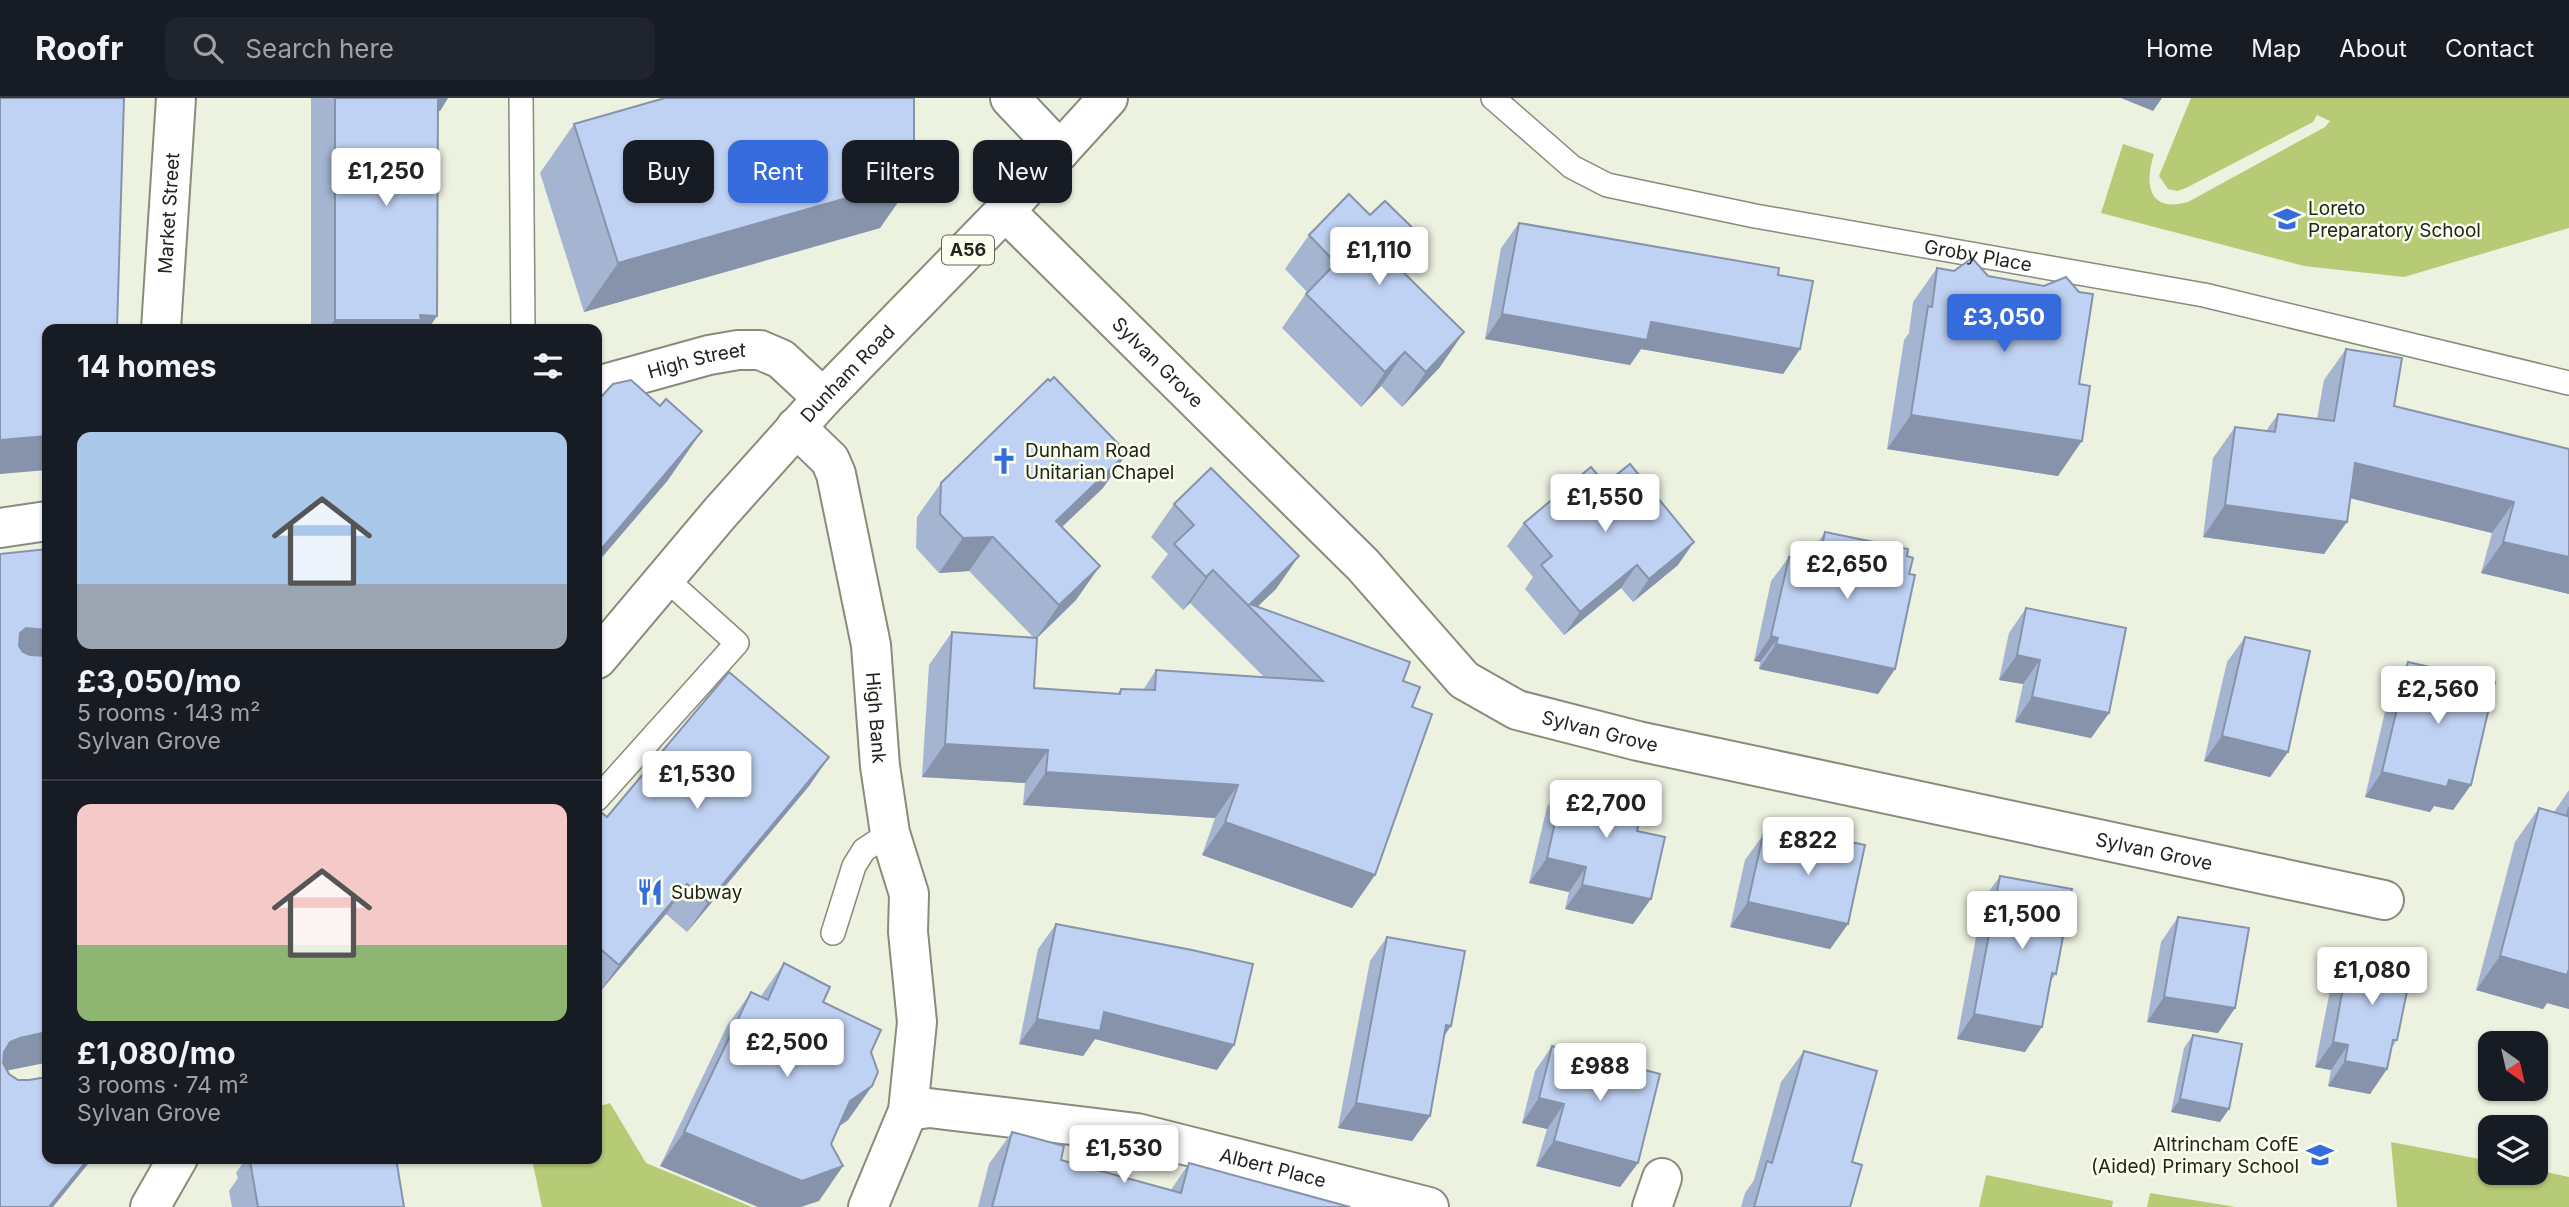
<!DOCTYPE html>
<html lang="en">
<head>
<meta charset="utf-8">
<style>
	:root { --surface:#171b24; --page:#20242c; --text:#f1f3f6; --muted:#9ea1a6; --line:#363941; --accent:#356bda }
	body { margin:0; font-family:Inter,sans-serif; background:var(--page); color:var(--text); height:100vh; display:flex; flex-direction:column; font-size:26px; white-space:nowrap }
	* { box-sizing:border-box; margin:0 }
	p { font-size:23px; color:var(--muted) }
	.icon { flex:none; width:38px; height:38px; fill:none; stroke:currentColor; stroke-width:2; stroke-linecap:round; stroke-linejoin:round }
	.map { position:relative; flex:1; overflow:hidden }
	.panel { position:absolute; left:42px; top:226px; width:560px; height:840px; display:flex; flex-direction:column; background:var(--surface); border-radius:14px; box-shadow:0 2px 5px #0004 }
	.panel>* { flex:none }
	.banner { position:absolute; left:623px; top:42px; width:665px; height:63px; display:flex; gap:14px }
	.needle { width:46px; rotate:146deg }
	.fabs { position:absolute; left:2478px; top:933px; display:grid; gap:14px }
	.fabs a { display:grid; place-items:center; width:70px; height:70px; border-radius:14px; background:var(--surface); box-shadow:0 2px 5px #0004; font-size:35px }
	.price { position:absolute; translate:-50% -60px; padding:0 16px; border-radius:7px; background:#fff; color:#222; font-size:23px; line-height:46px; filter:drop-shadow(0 2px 4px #0008) }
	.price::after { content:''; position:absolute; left:50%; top:42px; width:21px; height:16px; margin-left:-10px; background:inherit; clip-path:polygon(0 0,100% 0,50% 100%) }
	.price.selected { background:var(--accent); color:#fff }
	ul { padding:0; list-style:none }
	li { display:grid; align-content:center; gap:14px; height:371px; padding:0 35px }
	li+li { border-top:2px solid var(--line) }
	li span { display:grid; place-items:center; height:217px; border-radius:14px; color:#555 }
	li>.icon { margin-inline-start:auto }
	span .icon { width:126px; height:126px; fill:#fffc; stroke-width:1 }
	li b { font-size:30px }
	h2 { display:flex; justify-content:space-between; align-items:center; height:84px; padding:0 35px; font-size:30px }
	.chip { padding:0 24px; border-radius:14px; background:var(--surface); box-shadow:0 2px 5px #0004; font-size:24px; line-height:63px }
	.chip.selected { background:var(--accent); color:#fff }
	header { display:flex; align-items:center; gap:42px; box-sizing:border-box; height:98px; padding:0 35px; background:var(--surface); border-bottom:2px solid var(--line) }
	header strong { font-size:33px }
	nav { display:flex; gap:38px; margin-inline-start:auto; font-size:24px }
	.search { width:490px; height:63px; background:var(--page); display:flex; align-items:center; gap:18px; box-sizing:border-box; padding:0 24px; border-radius:14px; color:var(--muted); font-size:26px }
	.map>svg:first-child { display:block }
</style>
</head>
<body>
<header>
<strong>Roofr</strong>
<div class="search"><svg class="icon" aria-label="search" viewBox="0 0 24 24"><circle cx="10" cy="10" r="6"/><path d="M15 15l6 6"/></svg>Search here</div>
<nav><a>Home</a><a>Map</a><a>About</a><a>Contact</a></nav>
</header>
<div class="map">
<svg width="2569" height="1109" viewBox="0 0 2569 1109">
	<rect width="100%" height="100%" fill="#ecf1e0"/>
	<g fill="#b7cb76">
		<path d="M 2191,0 L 2569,0 L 2569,130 L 2404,179 L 2304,168 L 2101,115 L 2123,46 L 2154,56 C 2144,87 2149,115 2188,104 L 2325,29 L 2330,23 L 2317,17 L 2313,24 L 2186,90 L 2177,93 L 2168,91 L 2159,78 Z"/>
		<polygon points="610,1005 646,1065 752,1109 542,1109 532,1061 597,1060 597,1009"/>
		<polygon points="2391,1044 2490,1063 2490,1074 2536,1074 2536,1072 2569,1079 2569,1109 2397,1109"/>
		<polygon points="1986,1077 2113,1103 2112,1109 1979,1109"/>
		<polygon points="2150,1095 2236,1109 2147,1109"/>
	</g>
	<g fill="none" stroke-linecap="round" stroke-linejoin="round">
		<defs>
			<g id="service">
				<polyline points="521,0 523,231"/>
				<path id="s1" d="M 1493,0 L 1572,69 L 1607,87 L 1755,118 L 2204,197 L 2569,285"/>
				<polyline points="597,701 737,545 665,480"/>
				<polyline points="833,835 854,768 864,752 890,735"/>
			</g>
			<g id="minor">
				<polyline points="1010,0 1060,53"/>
				<path id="s2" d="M 1005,113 L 1363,467 L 1464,582 L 1517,612 L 1638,643 L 2384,802"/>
				<path id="s3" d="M 161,231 L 176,0"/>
				<path id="s4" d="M 597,288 L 709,257 L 738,252 L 760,252 L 781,261 L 823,300"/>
				<path id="s5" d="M 796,329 L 830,362 L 836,376 L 871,547 L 880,668 L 890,735 L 909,796 L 908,834 L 917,924 L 908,1013 L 868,1109"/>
				<polyline points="0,430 47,423"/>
				<path id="s6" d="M 908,1013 L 929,1010 L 1137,1035 L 1429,1109"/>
				<polyline points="1652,1109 1662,1080"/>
			</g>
			<g id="trunk">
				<path id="s7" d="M 597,561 L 720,415 L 823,300 L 1005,113 L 1108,0"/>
				<polyline points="150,1109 178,1060"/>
			</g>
		</defs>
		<use href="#service" stroke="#878c7b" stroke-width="26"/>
		<use href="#minor" stroke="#878c7b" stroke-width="42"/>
		<use href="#trunk" stroke="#878c7b" stroke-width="42"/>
		<use href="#service" stroke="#fff" stroke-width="23"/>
		<use href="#minor" stroke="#fff" stroke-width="38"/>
		<use href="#trunk" stroke="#fff" stroke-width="38"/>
	</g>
	<g fill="#a5b5d1">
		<polygon points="311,0 448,0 440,13 438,13 437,218 428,231 311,231"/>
		<polygon points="574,26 914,81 880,130 584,214 540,75"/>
		<polygon points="1370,117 1426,143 1404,175 1440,269 1402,309 1381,288 1361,309 1282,230 1307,194 1285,171 1309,137"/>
		<polygon points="1519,125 1778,177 1800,251 1783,276 1641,251 1630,267 1485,241 1501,150"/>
		<polygon points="1937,170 2079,286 2058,378 1887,351 1904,242 1909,235 1913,204"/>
		<polygon points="2346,251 2394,308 2569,351 2569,496 2481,475 2492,435 2350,400 2324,456 2203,439 2213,360 2235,329 2266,333 2278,316 2317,321 2324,282"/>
		<polygon points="600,300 668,382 597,465 597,304"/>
		<polygon points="1127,355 1103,390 1062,429 1076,502 1037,540 1034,590 1117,596 1121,591 1143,592 1156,572 1264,579 1190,505 1183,512 1151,479 1168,456 1151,439 1174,406 1276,491 1257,509 1403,583 1412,609 1375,777 1352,810 1202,757 1215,720 1023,707 1025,685 922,679 929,567 952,534 1033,539 969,473 939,475 916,450 917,419 941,385"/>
		<polygon points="1605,386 1678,467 1633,504 1621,490 1564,537 1525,491 1533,479 1507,448 1524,425"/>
		<polygon points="1825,434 1907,458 1909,476 1895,571 1878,596 1759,571 1760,564 1754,563 1771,483 1789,459 1807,462 1808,459"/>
		<polygon points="2026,510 2109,615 2091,640 2015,624 2023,586 1999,582 2009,535"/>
		<polygon points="2245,539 2288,654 2270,679 2204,663 2227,564"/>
		<polygon points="2408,564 2471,687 2453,712 2434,708 2430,714 2365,699 2391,588"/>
		<polygon points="829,659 809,688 687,834 666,816 598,896 597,895 597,711 607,719"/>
		<polygon points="1564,684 1637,733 1633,826 1565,811 1569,794 1529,785 1547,709"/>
		<polygon points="2569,692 2569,911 2547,905 2543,911 2476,892 2515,744 2539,710 2554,714"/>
		<polygon points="1763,737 1810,748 1818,737 1848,826 1830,851 1730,829 1745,762"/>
		<polygon points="2000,778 2056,876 2050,884 2025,954 1957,941 1983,802"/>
		<polygon points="2178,819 2235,910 2218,935 2147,924 2161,844"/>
		<polygon points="1056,826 1217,972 1095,941 1083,958 1019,946 1038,851"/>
		<polygon points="1387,839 1444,938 1430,1018 1412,1043 1338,1030 1370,863"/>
		<polygon points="2350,852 2397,942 2392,949 2387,971 2370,996 2328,988 2331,972 2315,969 2333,877"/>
		<polygon points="784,865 871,954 872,988 848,1022 838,1029 831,1046 819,1103 660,1068 727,928 751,894 761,898"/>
		<polygon points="2193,937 2220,1024 2171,1014 2184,950"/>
		<polygon points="1552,948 1638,1065 1620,1089 1536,1068 1547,1031 1522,1025 1535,973"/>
		<polygon points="1804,953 1852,1064 1850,1109 1741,1109 1745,1095 1754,1082 1781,984"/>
		<polygon points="1012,1034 1061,1062 1171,1092 1189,1065 1350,1109 978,1109 989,1066"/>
		<polygon points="246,1060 396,1060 404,1109 232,1109 229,1093 238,1080 236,1075"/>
	</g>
	<g fill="#8693aa">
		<polygon points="423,0 448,0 440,13 414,12"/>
		<polygon points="2121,0 2162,0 2153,13"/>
		<polygon points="914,81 880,130 584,214 618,165"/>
		<polygon points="1426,143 1402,177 1399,170"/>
		<polygon points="1502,216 1651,224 1800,251 1783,276 1641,251 1630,267 1485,241"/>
		<polygon points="420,217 437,218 428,231 328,231 335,222"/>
		<polygon points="1464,234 1440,269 1402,309 1426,274"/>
		<polygon points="1405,254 1381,288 1361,309 1385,274"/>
		<polygon points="1911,317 2082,343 2058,378 1887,351"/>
		<polygon points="702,333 668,382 597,465 597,456"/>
		<polygon points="47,338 47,372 0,376 0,342"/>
		<polygon points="1127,355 1103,390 1032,457 1056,423"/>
		<polygon points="2355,365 2514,404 2492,435 2333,396"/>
		<polygon points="2225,407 2347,424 2324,456 2203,439"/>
		<polygon points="993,439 969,473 939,475 963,440"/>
		<polygon points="1694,444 1678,467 1633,504 1649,481"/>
		<polygon points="2503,444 2569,459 2569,496 2481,475"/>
		<polygon points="1299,458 1276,491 1253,513 1249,508"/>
		<polygon points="1637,467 1621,490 1564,537 1580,514"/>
		<polygon points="1100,468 1076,502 1035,542 1059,507"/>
		<polygon points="1213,472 1190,505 1183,512 1206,479"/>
		<polygon points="26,530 47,532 47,568 2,565 20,535"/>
		<polygon points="1771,538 1778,540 1760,564 1754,563"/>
		<polygon points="1776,546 1895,571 1878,596 1759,571"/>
		<polygon points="2017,557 2040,562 2023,586 1999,582"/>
		<polygon points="2032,599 2109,615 2091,640 2015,624"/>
		<polygon points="2222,638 2288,654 2270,679 2204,663"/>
		<polygon points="945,646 1048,652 1025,685 922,679"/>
		<polygon points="829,659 809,688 687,834 708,804"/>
		<polygon points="1046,674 1238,687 1215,720 1023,707"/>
		<polygon points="2382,674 2449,682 2471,687 2453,712 2434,708 2430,714 2365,699"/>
		<polygon points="1225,724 1375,777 1352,810 1202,757"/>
		<polygon points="1547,760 1586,769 1569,794 1529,785"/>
		<polygon points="687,786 666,816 598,896 619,867"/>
		<polygon points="1582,787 1651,801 1633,826 1565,811"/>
		<polygon points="1748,804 1848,826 1830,851 1730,829"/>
		<polygon points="2500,858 2569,871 2569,911 2547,905 2543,911 2476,892"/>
		<polygon points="2164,899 2235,910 2218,935 2147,924"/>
		<polygon points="1104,914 1234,947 1217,972 1095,941 1083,958 1019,946 1037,921"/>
		<polygon points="1974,916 2042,929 2025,954 1957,941"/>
		<polygon points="1446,927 1451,928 1434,953"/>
		<polygon points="47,934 47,962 45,965 0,974 0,959 10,944 20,940"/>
		<polygon points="2333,944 2348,947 2331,972 2315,969"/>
		<polygon points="2345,963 2387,971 2370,996 2328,988"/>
		<polygon points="872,988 848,1022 826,1037 850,1003"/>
		<polygon points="1539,1000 1564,1006 1547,1031 1522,1025"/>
		<polygon points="2180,1001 2229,1011 2220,1024 2171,1014"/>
		<polygon points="1356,1005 1430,1018 1412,1043 1338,1030"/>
		<polygon points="684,1034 843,1068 819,1103 801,1109 758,1109 660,1068"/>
		<polygon points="1554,1043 1638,1065 1620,1089 1536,1068"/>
		<polygon points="89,1060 93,1060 53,1109 49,1109"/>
	</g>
	<g fill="#c0d2f3" stroke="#8693aa" stroke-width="2">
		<polygon points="0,0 124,0 117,231 47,231 47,338 0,342"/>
		<polygon points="335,0 438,0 437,218 420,217 421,222 335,222"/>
		<polygon points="665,0 914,0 914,81 618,165 574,26"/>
		<polygon points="1349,96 1370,117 1385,103 1426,143 1399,170 1464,234 1426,274 1405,254 1385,274 1306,196 1336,165 1309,137"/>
		<polygon points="1519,125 1779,170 1778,177 1813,183 1800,251 1651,224 1647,242 1502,216"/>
		<polygon points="1972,160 1988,178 2044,188 2066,179 2079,194 2093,196 2079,286 2090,288 2082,343 1911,317 1928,208 1932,209 1937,170 1954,173"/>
		<polygon points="2346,251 2402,260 2394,308 2569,351 2569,459 2503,444 2514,404 2355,365 2347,424 2225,407 2235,329 2275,334 2278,316 2334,323"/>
		<polygon points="1054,279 1127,355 1056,423 1100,468 1059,507 993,439 963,440 940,416 941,385 1048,281 1050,283"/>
		<polygon points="631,282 660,308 666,301 702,333 597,456 597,319 600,300 613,286"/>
		<polygon points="1630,366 1694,444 1649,481 1637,467 1580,514 1541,467 1552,458 1524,425 1591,369 1605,386"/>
		<polygon points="1211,370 1299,458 1250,506 1410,564 1403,583 1420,589 1412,609 1432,616 1375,777 1225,724 1238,687 1046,674 1048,652 945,646 952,534 1037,540 1034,590 1120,596 1121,591 1155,592 1156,572 1323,583 1213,472 1206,479 1174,446 1194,427 1174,406"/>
		<polygon points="1825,434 1908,451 1907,458 1913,460 1909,476 1915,477 1895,571 1776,546 1778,540 1771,538 1789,459 1818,465"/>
		<polygon points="47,451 47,532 26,530 20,535 19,548 23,554 30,557 47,558 47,934 20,940 10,944 4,954 3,965 9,976 18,982 29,982 47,979 47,1060 89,1060 49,1109 0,1109 0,456"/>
		<polygon points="2026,510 2126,530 2109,615 2032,599 2040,562 2017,557"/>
		<polygon points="2245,539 2310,553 2288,654 2222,638"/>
		<polygon points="2408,564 2495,584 2471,687 2449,682 2447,689 2382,674"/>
		<polygon points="729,574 829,659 708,804 687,786 619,867 597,848 597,711 607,719"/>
		<polygon points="1564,684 1644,701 1637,733 1665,739 1651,801 1582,787 1586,769 1547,760"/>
		<polygon points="2569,709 2569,871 2567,877 2500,858 2539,710 2567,718"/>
		<polygon points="1763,737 1816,749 1818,737 1865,747 1848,826 1748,804"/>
		<polygon points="2000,778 2072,791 2056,876 2052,875 2042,929 1974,916"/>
		<polygon points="2178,819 2249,830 2235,910 2164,899"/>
		<polygon points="1056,826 1192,852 1253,866 1234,947 1104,914 1100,933 1037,921"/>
		<polygon points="1387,839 1465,853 1451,928 1446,927 1430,1018 1356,1005"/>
		<polygon points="2350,852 2413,864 2397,942 2393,942 2387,971 2345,963 2348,947 2333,944"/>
		<polygon points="784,865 830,889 823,904 881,932 871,954 878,974 872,988 850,1003 831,1046 843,1068 802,1083 684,1034 751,894 768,902"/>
		<polygon points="2193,937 2242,946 2229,1011 2180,1001"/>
		<polygon points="1552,948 1660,976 1638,1065 1554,1043 1564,1006 1539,1000"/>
		<polygon points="1804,953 1877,973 1852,1064 1862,1067 1850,1109 1754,1109 1767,1063 1772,1065"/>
		<polygon points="1012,1034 1064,1048 1061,1062 1181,1095 1189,1065 1350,1109 992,1109"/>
		<polygon points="252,1060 396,1060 404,1109 258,1109 250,1063"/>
	</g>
	<defs>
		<symbol id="school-bare" viewBox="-9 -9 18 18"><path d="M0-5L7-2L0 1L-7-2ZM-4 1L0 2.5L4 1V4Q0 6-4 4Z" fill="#356bda" stroke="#faffed" stroke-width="2.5" paint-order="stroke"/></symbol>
		<symbol id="church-bare" viewBox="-9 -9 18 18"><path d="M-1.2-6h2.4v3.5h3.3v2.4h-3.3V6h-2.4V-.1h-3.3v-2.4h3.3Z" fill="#356bda" stroke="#faffed" stroke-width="2.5" paint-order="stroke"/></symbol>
		<symbol id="restaurant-bare" viewBox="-9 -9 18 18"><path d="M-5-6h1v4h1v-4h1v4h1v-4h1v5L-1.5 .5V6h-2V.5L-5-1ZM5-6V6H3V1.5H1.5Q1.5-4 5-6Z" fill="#356bda" stroke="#faffed" stroke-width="2.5" paint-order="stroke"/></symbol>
	</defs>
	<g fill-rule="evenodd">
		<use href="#school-bare" x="2268" y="102" width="38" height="38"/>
		<use href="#church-bare" x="985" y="344" width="38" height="38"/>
		<use href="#restaurant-bare" x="631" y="775" width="38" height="38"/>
		<use href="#school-bare" x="2301" y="1038" width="38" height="38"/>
	</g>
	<g text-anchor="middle" stroke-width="5" stroke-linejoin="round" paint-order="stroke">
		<rect fill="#faffed" stroke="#62655b" stroke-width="2" x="942" y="137.5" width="52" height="29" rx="5"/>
		<g font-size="18" font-weight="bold" fill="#21231c">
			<text x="968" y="158">A56</text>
		</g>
		<g font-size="19" fill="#21231c" stroke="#faffed" text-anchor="start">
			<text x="2308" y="117">Loreto<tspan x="2308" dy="22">Preparatory School</tspan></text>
			<text x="1025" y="359">Dunham Road<tspan x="1025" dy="22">Unitarian Chapel</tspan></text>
			<text x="671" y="801">Subway</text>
			<text x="2299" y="1053" text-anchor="end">Altrincham CofE<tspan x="2299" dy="22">(Aided) Primary School</tspan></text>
		</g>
		<g font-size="19" fill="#21231c" stroke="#faffed">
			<text dy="7" stroke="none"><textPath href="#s3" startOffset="116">Market Street</textPath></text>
			<text dy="7" stroke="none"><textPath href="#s1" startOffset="522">Groby Place</textPath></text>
			<text dy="7" stroke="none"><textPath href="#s4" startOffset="103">High Street</textPath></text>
			<text dy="7" stroke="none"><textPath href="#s2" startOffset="215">Sylvan Grove</textPath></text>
			<text dy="7" stroke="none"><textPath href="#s7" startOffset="380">Dunham Road</textPath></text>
			<text dy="7" stroke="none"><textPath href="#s5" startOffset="310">High Bank</textPath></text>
			<text dy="7" stroke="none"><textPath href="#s2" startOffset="803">Sylvan Grove</textPath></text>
			<text dy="7" stroke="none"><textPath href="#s2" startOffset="1370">Sylvan Grove</textPath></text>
			<text dy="7" stroke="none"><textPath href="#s6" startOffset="371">Albert Place</textPath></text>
		</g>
	</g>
</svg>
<div class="fabs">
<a><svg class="needle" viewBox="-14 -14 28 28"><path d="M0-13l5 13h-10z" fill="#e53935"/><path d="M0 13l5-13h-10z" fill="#9ea1a6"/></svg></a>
<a><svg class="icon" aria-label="layers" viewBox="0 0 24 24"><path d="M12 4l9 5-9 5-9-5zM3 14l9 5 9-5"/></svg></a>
</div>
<b class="price" style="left:386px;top:110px">£1,250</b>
<b class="price" style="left:1379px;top:189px">£1,110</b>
<b class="price selected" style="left:2004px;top:256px">£3,050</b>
<b class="price" style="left:1605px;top:436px">£1,550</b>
<b class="price" style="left:1847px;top:503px">£2,650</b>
<b class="price" style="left:2438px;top:628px">£2,560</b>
<b class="price" style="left:697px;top:713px">£1,530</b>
<b class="price" style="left:1606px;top:742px">£2,700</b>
<b class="price" style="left:1808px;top:779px">£822</b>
<b class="price" style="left:2022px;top:853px">£1,500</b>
<b class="price" style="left:2372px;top:909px">£1,080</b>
<b class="price" style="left:787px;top:981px">£2,500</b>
<b class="price" style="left:1600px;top:1005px">£988</b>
<b class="price" style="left:1124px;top:1087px">£1,530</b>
<div class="banner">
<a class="chip">Buy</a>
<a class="chip selected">Rent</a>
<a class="chip">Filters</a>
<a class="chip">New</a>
</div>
<section class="panel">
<h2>14 homes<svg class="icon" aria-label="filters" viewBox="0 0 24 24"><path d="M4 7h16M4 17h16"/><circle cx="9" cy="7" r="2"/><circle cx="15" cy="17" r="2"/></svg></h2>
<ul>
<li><span style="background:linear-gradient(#a9c7e8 70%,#9aa5b1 0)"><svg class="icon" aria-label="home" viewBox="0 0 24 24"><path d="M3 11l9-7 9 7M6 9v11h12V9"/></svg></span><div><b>£3,050/mo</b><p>5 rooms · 143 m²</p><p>Sylvan Grove</p></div></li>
<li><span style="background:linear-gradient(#f6c9c9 65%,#8fb573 0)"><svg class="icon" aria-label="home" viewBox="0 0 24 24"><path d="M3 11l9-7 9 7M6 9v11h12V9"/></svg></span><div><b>£1,080/mo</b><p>3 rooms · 74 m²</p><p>Sylvan Grove</p></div></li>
</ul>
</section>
</div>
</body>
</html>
